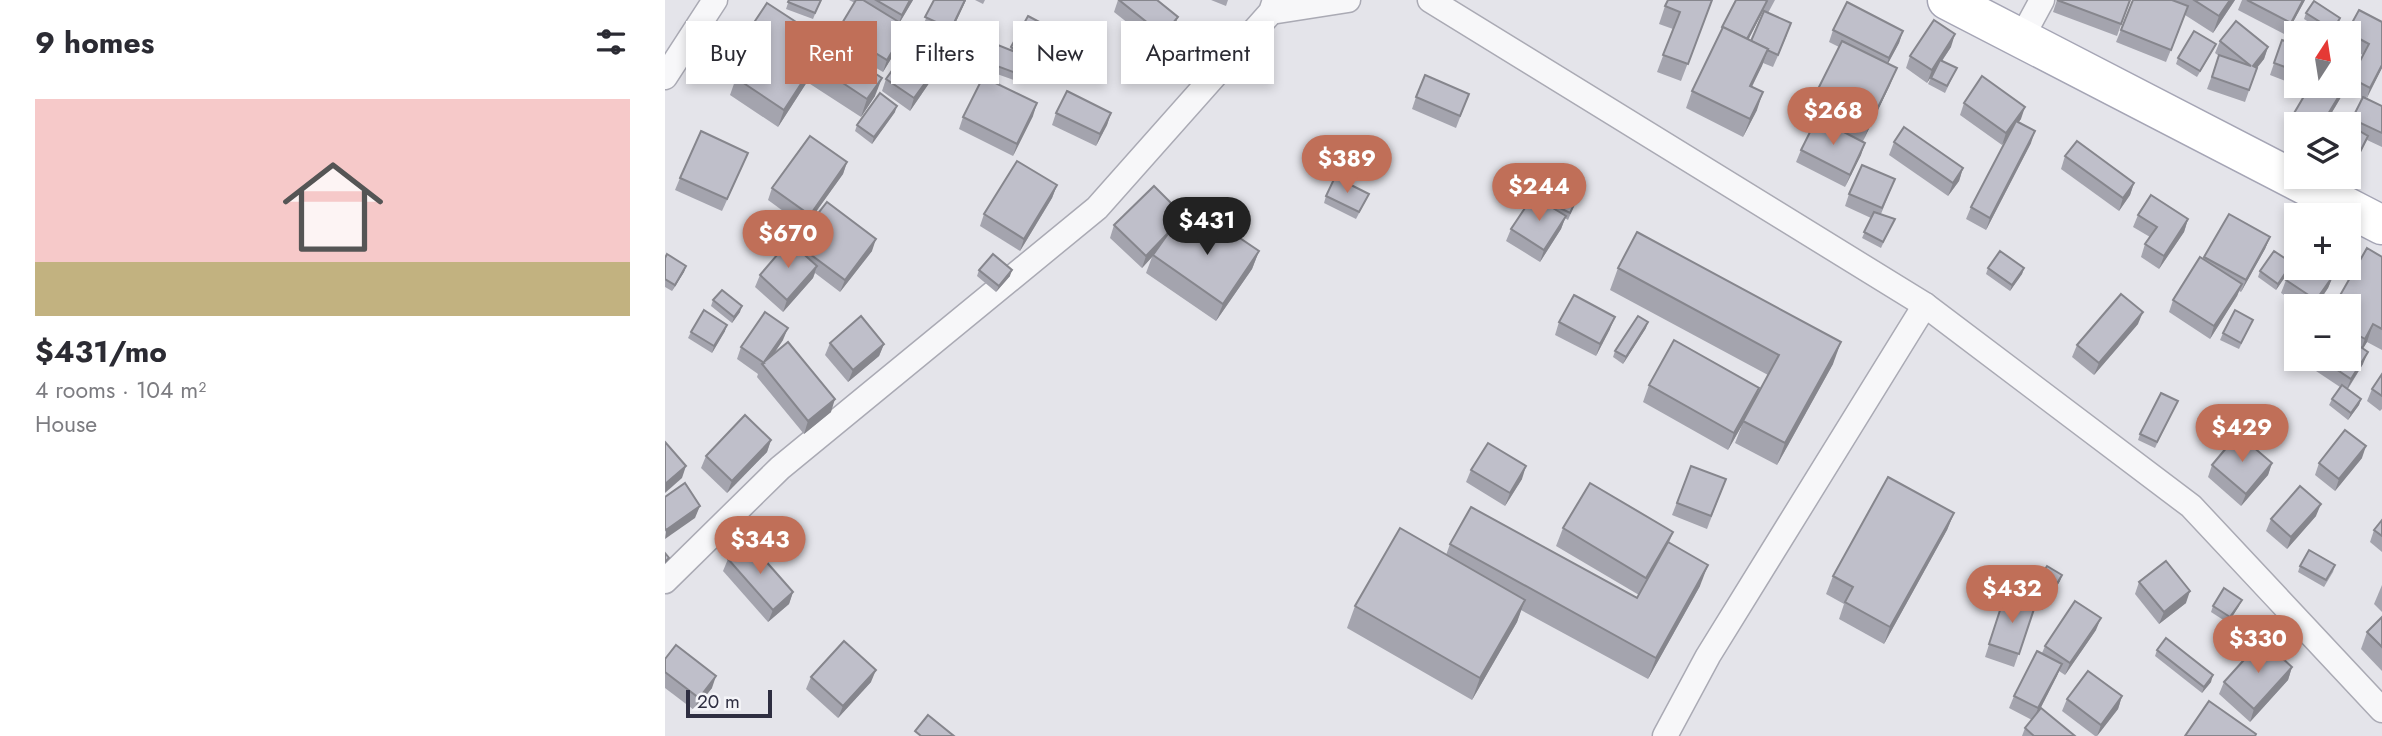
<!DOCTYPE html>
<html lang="en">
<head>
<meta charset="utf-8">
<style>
	:root { --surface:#fff; --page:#f2f2f3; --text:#2b2b33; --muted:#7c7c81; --accent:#c06f58 }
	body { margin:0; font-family:Jost,sans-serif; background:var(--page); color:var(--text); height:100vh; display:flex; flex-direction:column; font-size:26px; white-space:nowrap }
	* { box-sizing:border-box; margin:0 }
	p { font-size:23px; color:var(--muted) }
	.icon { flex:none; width:38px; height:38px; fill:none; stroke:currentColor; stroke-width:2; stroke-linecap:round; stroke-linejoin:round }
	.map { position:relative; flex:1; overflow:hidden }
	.sheet { display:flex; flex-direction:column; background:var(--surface); width:665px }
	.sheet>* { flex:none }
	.top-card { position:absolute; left:21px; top:21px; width:665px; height:63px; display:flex; gap:14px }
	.needle { width:46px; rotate:12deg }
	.tools { position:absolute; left:1619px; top:21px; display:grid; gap:14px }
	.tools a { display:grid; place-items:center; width:77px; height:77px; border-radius:0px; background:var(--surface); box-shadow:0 4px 10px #0003; font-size:35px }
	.scale { position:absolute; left:21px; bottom:18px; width:86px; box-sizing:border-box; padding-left:7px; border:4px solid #2e2e41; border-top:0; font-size:19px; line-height:24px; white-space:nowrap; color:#2e2e41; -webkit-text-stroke:5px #f4f4f8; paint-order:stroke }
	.price { position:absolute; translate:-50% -60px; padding:0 16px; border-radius:24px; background:var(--accent); color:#fff; font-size:23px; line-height:46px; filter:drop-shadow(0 2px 4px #0008) }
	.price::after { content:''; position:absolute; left:50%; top:42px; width:21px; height:16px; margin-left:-10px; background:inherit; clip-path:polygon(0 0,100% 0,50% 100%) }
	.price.active { background:#222; color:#fff }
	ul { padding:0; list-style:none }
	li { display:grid; align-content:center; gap:14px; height:371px; padding:0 35px }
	li span { display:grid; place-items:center; height:217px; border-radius:0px; color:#555 }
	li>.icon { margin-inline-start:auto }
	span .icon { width:126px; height:126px; fill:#fffc; stroke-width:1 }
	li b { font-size:30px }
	h2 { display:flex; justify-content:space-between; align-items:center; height:84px; padding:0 35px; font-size:30px }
	.tag { padding:0 24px; border-radius:0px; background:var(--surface); box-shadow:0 4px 10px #0003; font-size:24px; line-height:63px }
	.tag.active { background:var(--accent); color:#fff }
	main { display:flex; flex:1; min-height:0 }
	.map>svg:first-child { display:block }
</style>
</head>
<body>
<main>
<section class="sheet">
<h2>9 homes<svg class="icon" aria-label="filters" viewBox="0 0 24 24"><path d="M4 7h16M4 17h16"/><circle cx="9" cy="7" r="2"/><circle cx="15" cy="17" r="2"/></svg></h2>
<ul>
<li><span style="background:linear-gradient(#f6c9c9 75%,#c2b280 0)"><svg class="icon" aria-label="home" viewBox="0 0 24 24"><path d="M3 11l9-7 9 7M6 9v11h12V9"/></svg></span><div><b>$431/mo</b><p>4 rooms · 104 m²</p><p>House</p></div></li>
</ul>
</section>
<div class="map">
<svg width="1717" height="736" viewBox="0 0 1717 736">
	<rect width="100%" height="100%" fill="#e4e4ea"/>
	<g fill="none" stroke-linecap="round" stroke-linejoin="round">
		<defs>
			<g id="street">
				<polyline points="765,0 1260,305 1526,506 1717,710"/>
				<polyline points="606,12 683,0"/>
				<polyline points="1357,37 1377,0"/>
				<polyline points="0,77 50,0"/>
				<polyline points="0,581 115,468 432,208 606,12 610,0"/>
				<polyline points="1000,736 1043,656 1260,305"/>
			</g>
			<polyline id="primary" points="1282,0 1717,225"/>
		</defs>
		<use href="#street" stroke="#aaaab4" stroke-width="27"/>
		<use href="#primary" stroke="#a5a5b5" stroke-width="41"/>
		<use href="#street" stroke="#f7f7f9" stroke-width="24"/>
		<use href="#primary" stroke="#fff" stroke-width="38"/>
	</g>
	<g fill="#a4a4ae" fill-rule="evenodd">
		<polygon points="124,0 156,0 148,19 121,9"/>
		<polygon points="184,0 248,0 235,22 238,39 218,72 169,43 173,30 190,3"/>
		<polygon points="269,0 301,0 282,41 256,30"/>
		<polygon points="310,0 320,0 318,4"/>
		<polygon points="453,0 492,0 513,17 508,29 493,47 449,12"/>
		<polygon points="546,0 563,0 561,6"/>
		<polygon points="1047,0 1016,81 992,72 1008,29 994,24 1000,6"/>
		<path d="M 1071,0 L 1110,0 L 1103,13 L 1122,35 L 1108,67 L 1098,63 L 1087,87 L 1092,110 L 1078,137 L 1021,108 L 1027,91 ZM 1098,11 L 1099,11 L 1086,41 L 1083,40 Z"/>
		<polygon points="1392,0 1465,0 1452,36 1388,12"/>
		<polygon points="1468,0 1570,0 1548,33 1520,15 1501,62 1451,42"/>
		<polygon points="1577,0 1640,0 1621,35 1573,10"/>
		<polygon points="102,3 210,96 196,117 142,82 113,127 65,95 71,78 75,72 66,66 72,48"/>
		<polygon points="1694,10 1717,68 1701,98 1717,106 1717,147 1702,140 1690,163 1684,159 1684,125 1684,126 1697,98 1682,91 1686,78 1698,55 1684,48 1684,33 1681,33"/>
		<polygon points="1641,13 1673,24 1667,33 1661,33 1639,19"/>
		<polygon points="1168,30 1238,31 1234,43 1223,63 1225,85 1198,141 1196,155 1180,187 1131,162 1136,150 1151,119 1143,115 1149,97 1174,47 1164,42"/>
		<polygon points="380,33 357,83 318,69 328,43 345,50 346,47"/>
		<polygon points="1617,40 1631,45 1631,85 1605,75"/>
		<polygon points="1555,41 1603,47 1599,59 1592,68 1580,102 1542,89 1554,56 1550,53"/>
		<polygon points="1551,44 1548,50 1532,77 1511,64 1513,58"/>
		<polygon points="1286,47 1277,61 1292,68 1280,93 1263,84 1267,75 1262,83 1241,68 1245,56"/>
		<polygon points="269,76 245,111 217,91 221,79"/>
		<polygon points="1645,86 1682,86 1679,92 1660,124 1631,124 1631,132 1624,128 1628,115"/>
		<polygon points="804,94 791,128 747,109 751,97"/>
		<polygon points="1299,103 1356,119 1353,122 1366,143 1321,230 1301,219 1306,207 1342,138 1337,145 1295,115"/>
		<polygon points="230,112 207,144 190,131 192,125"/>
		<polygon points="391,113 446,113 442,125 431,146 387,125"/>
		<polygon points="368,116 348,156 294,129 298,117"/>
		<polygon points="1229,142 1298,168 1294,181 1283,196 1224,155"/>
		<polygon points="1400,156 1469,183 1465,195 1454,211 1396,169"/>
		<polygon points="182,162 178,174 140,227 103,200 107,188"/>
		<polygon points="78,165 57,211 10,190 15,178"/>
		<polygon points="864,174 884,181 877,201 882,204 891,183 914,194 903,220 900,218 896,229 875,262 841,241 846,229 866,199 856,196"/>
		<polygon points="1230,179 1216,214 1227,225 1216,248 1197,238 1206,218 1180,206 1184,194"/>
		<polygon points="392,185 387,198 355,251 315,226 319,214"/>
		<polygon points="661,196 701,200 691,219 659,203"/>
		<polygon points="1473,215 1523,219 1519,232 1494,269 1476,257 1480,244 1485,237 1468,227"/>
		<polygon points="519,216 544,233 594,251 587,269 551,321 481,273 487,257 477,268 445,238 449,225"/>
		<polygon points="1605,237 1600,249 1576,292 1574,291 1572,296 1545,339 1504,312 1508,300 1539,257"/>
		<polygon points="130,243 207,251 175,292 150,273 148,278 118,312 90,287 95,275 129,246"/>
		<polygon points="1717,257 1717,350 1702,342 1698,348 1698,364 1683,389 1696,399 1694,405 1683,420 1664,405 1667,399 1675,387 1639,363 1641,359 1684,359 1684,306"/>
		<polygon points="0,258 21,266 19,272 7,291 0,287"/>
		<polygon points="1627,263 1625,270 1611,290 1593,277 1595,271"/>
		<polygon points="953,268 1168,364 1112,465 1070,443 1077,425 1063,450 978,402 984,385 1094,388 1091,398 1103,375 945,290"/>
		<polygon points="1323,268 1359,268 1357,274 1345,291 1321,274"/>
		<polygon points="314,270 345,276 331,292 312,276"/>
		<polygon points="1668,276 1663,288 1651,306 1637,306 1616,293 1621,280"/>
		<polygon points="48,300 75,312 67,323 46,306"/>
		<polygon points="1588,320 1574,349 1555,340 1558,333"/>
		<polygon points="894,322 945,329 931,356 890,335"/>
		<polygon points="1473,324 1429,375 1407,357 1412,345"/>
		<polygon points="981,328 958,364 948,357 950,351"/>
		<polygon points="60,331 47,353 23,338 26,332"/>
		<polygon points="118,340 108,355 166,412 139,434 92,377 93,374 72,359 76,347"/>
		<polygon points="165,343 219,344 214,356 183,382 160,355"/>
		<polygon points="1717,374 1717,409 1715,411 1702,401 1707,389"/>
		<polygon points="1513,401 1490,448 1473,440 1475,434"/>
		<polygon points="106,440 102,452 62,493 36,468 41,456"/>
		<polygon points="1697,458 1670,491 1650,475 1654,463"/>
		<polygon points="1607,463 1603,475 1576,506 1543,477 1547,465"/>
		<polygon points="1026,466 1061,479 1042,529 1007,515"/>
		<polygon points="806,470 857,479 840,506 801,482"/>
		<polygon points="1289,513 1282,530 1219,644 1174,619 1179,604 1161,594 1168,576"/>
		<polygon points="1651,516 1622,549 1601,531 1606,519"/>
		<polygon points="1717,520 1717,552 1705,542 1709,530"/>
		<polygon points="898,528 1008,532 1004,543 1035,586 983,679 856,610 852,622 807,700 682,628 690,606 781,555 785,544 972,598 974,595 891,546"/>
		<polygon points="63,559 128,592 124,604 103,622 58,571"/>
		<polygon points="1670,565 1668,572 1659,587 1633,572 1635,566"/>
		<polygon points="1395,581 1377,610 1370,606 1349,667 1320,657 1340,595 1370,605 1362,601 1364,594"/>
		<polygon points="1474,582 1521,603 1494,624 1470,594"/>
		<polygon points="1717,585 1717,612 1709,604"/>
		<polygon points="1548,606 1574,606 1563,623 1546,612"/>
		<polygon points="1717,617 1717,671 1696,649 1702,632"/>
		<polygon points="1431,630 1400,675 1394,671 1374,711 1410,736 1357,736 1360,728 1367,720 1344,708 1349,696 1377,653 1380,646"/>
		<polygon points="1599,642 1623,645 1613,655 1627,667 1623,680 1585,722 1554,694 1559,682"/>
		<polygon points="1492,650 1546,682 1537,693 1490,656"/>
		<polygon points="0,659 47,688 29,710 0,688"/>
		<polygon points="146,677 206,682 173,718 141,689"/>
		<polygon points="1457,696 1453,709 1432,736 1430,736 1397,711 1402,699"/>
	</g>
	<g fill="#86868d">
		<polygon points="245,0 248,0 232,27 237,15"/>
		<polygon points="300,0 301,0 282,41 286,29"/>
		<polygon points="1565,0 1570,0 1548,33 1554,16"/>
		<polygon points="1638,0 1640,0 1621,35 1626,23"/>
		<polygon points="1102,1 1097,13 1077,52 1081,40"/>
		<polygon points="513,17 508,29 493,47 498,35"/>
		<polygon points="242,27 238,39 218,72 222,60"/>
		<polygon points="1238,31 1234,43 1219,71 1224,58"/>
		<polygon points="1290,34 1286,47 1262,83 1267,70"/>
		<polygon points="1603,47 1599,59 1583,79 1588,66"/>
		<polygon points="1103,49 1097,66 1078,104 1085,86"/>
		<polygon points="149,64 142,82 113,127 119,110"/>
		<polygon points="274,64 269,76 245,111 249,98"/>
		<polygon points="1717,65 1717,68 1701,100 1705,88"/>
		<polygon points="1232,68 1225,85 1198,141 1205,124"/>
		<polygon points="217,78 210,96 196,117 202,99"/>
		<polygon points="1680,86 1682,86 1679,92 1660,124 1657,124"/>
		<polygon points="1098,92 1092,110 1078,137 1085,119"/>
		<polygon points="372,103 368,116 348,156 352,144"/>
		<polygon points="232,106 230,112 207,144 209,137"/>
		<polygon points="1360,107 1356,119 1337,145 1341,133"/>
		<polygon points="446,113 442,125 431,146 435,134"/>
		<polygon points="1370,131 1366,143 1321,230 1325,218"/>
		<polygon points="1200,143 1196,155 1180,187 1185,175"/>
		<polygon points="182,162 178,174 140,227 145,215"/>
		<polygon points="1298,168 1294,181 1283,196 1288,183"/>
		<polygon points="1469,183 1465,195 1454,211 1458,198"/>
		<polygon points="392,185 387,198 355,251 359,239"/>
		<polygon points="520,216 487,257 477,268 481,256"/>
		<polygon points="901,216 896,229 875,262 879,250"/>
		<polygon points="1523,219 1519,232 1494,269 1499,256"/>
		<polygon points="1605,237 1600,249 1576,292 1581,280"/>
		<polygon points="211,239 207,251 175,292 180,280"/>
		<polygon points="594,251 587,269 551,321 558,304"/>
		<polygon points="1627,263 1625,270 1611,290 1613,284"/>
		<polygon points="21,266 19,272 7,291 10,285"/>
		<polygon points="152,266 148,278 118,312 122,300"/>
		<polygon points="1359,268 1357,274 1345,291 1347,285"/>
		<polygon points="347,270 345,276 331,292 334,286"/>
		<polygon points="1668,276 1663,288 1651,306 1649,306 1651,300"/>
		<polygon points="1577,284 1572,296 1545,339 1549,326"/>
		<polygon points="77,306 75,312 67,323 69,317"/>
		<polygon points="1478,312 1473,324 1429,375 1434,363"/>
		<polygon points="950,317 945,329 931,356 935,344"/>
		<polygon points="983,322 981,328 958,364 961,357"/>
		<polygon points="1708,324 1702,342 1693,357 1700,339"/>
		<polygon points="62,325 60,331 47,353 49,346"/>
		<polygon points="123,328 118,340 99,368 99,362"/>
		<polygon points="1176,342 1168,364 1112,465 1120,443"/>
		<polygon points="219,344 214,356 183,382 188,370"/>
		<polygon points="1703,352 1698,364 1681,391 1686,379"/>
		<polygon points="1094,388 1088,406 1063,450 1069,433"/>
		<polygon points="170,399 166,412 139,434 143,421"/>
		<polygon points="1696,399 1694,405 1683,420 1686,413"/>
		<polygon points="106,440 102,452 62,493 67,481"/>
		<polygon points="1701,446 1697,458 1670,491 1674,479"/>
		<polygon points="1607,463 1603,475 1576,506 1581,494"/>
		<polygon points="21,466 17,478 0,493 0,484"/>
		<polygon points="861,466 857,479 840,506 845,493"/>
		<polygon points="1656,504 1651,516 1622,549 1626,537"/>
		<polygon points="35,506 30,518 0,539 1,530"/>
		<polygon points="1289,513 1282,530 1219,644 1225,627"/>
		<polygon points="1043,565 1035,586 983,679 991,658"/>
		<polygon points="1397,575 1395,581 1377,610 1380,604"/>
		<polygon points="1525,591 1521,603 1494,624 1499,612"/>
		<polygon points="128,592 124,604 103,622 108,610"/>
		<polygon points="860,600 852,622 807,700 815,678"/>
		<polygon points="1577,600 1574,606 1563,623 1565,617"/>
		<polygon points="1436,618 1431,630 1400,675 1405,663"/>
		<polygon points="1626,639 1623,645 1607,662 1609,655"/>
		<polygon points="1397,664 1392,676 1369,721 1373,708"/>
		<polygon points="1627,667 1623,680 1585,722 1589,709"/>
		<polygon points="211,670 206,682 173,718 178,706"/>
		<polygon points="1548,675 1546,682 1537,693 1539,687"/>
		<polygon points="51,676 47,688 29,710 34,698"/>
		<polygon points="1457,696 1453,709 1432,736 1436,725"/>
	</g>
	<g fill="#bfbfca" stroke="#86868d" stroke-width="2">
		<polygon points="124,0 156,0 150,13 123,2"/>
		<polygon points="191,0 198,0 242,27 222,60 173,30"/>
		<polygon points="211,0 245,0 237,15"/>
		<polygon points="269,0 300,0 286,29 260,17"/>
		<polygon points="454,0 492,0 513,17 498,35"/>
		<polygon points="1003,0 1047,0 1023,64 998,55 1015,12 1000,6"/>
		<polygon points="1071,0 1100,0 1102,1 1082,39 1057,27"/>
		<polygon points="1392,0 1465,0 1456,24"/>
		<polygon points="1468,0 1507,0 1523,6 1506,50 1456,30"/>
		<polygon points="1529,0 1565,0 1554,16"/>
		<polygon points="1582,0 1638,0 1626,23"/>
		<polygon points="1649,1 1675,18 1668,30 1641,13"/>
		<polygon points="1182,2 1238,31 1224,58 1168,30"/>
		<polygon points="102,3 217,78 202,99 149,64 119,110 71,78 85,57 72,48"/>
		<polygon points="1694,10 1717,22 1717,65 1705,88 1686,78 1704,44 1682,32"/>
		<polygon points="1099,11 1126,23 1113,55 1102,50 1103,49 1086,41"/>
		<polygon points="363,16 382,26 359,76 321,62 328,43 360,56 346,47"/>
		<polygon points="1269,20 1290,34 1267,70 1245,56"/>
		<polygon points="1571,21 1603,47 1588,66 1592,68 1584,90 1547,77 1554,55 1586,66 1555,41"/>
		<polygon points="1058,27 1103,49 1085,86 1098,92 1085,119 1027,91"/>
		<polygon points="1529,31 1551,44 1535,71 1513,58"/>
		<polygon points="1617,40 1631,45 1631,71 1609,63"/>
		<polygon points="1177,41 1232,68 1205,124 1149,97"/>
		<polygon points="246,44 274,64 249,98 221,79"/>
		<polygon points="1275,60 1292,68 1282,86 1266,78"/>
		<polygon points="760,75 804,94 795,116 751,97"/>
		<polygon points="1317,76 1360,107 1341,133 1299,103"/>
		<polygon points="318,77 372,103 352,144 298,117"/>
		<polygon points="1645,86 1680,86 1657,124 1644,124 1628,115"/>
		<polygon points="402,91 446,113 435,134 391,113"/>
		<polygon points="215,93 232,106 209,137 192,125"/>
		<polygon points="1698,97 1717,106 1717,133 1687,119"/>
		<polygon points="1152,118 1200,143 1185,175 1136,150"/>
		<polygon points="1351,121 1370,131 1325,218 1306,207"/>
		<polygon points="1684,125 1703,136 1693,156 1684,151"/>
		<polygon points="1239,127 1298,168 1288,183 1229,142"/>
		<polygon points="36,131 83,153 62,199 15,178"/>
		<polygon points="145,136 182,162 145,215 107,188"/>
		<polygon points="1412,141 1469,183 1458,198 1400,156"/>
		<polygon points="352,161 392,185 359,239 319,214"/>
		<polygon points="1197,165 1230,179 1217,208 1184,194"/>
		<polygon points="864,174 884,181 879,196 859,189"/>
		<polygon points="670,177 704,194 694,212 661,196"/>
		<polygon points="891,183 914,194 905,213 883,202"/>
		<polygon points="489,186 519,216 517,214 503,233 481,256 449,225"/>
		<polygon points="1486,195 1523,219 1499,256 1480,244 1492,227 1473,215"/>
		<polygon points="868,196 901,216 879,250 846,229"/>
		<polygon points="162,202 211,239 180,280 130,243"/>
		<polygon points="1209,212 1230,219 1218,242 1199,232"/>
		<polygon points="517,214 544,233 551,222 594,251 558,304 488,255"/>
		<polygon points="1564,214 1605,237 1581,280 1539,257"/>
		<polygon points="972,232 1176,342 1120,443 1078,421 1114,355 953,268"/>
		<polygon points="124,241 152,266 122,300 95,275"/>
		<polygon points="1702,248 1717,257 1717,329 1708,324 1700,339 1684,330 1684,306 1669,306"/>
		<polygon points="1335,251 1359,268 1347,285 1323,268"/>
		<polygon points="1609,251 1627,263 1613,284 1595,271"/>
		<polygon points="2,254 21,266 10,285 0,279 0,258"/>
		<polygon points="328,254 347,270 334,286 314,270"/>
		<polygon points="1535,257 1577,284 1549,326 1508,300"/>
		<polygon points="1631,265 1631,268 1655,268 1668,276 1651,300 1621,280"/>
		<polygon points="57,290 77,306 69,317 48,300"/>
		<polygon points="1456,294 1478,312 1434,363 1412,345"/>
		<polygon points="909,295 950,317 935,344 894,322"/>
		<polygon points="39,310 62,325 49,346 26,332"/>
		<polygon points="1570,310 1588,320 1576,343 1558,333"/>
		<polygon points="100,312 123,328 99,362 123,342 170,399 143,421 97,364 99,363 76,347"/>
		<polygon points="196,316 219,344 188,370 165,343"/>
		<polygon points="973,316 983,322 961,357 950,351"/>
		<polygon points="1684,339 1703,352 1686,379 1656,359 1684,359"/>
		<polygon points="1009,340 1094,388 1069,433 984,385"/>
		<polygon points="1717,374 1717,396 1707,389"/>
		<polygon points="1677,385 1696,399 1686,413 1667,399"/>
		<polygon points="1496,393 1513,401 1492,442 1475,434"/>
		<polygon points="80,415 106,440 67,481 41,456"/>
		<polygon points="1680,430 1701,446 1674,479 1654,463"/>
		<polygon points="1573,434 1607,463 1581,494 1547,465"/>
		<polygon points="0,442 21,466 0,484"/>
		<polygon points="823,443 861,466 845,493 806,470"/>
		<polygon points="1026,466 1061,479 1046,516 1012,503"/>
		<polygon points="1223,477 1289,513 1225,627 1180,602 1188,587 1168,576"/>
		<polygon points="20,483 35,506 1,530 0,528 0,497"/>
		<polygon points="925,483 1008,532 981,578 898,528"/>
		<polygon points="1635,486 1656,504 1626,537 1606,519"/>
		<polygon points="806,507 972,598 1003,542 1043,565 991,658 785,544"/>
		<polygon points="1717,520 1717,536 1709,530"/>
		<polygon points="735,528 860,600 815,678 690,606"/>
		<polygon points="83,541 128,592 108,610 63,559"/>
		<polygon points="1644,550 1670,565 1661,580 1635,566"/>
		<polygon points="0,553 4,558 0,562"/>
		<polygon points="1501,561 1525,591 1499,612 1474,582"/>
		<polygon points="1382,566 1397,575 1380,604 1364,594"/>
		<polygon points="1559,588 1577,600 1565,617 1548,606"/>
		<polygon points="1340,595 1370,606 1354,654 1324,644"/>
		<polygon points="1410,601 1436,618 1405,663 1380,646"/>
		<polygon points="1717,617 1717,647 1702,632"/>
		<polygon points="1614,627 1626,639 1611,653 1599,642"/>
		<polygon points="1501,638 1548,675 1539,687 1492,650"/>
		<polygon points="1597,640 1627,667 1589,709 1559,682"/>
		<polygon points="179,641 211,670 178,706 146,677"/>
		<polygon points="11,645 51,676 34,698 0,672 0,659"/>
		<polygon points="1372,651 1397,664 1373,708 1349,696"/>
		<polygon points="1423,671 1457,696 1436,725 1402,699"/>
		<polygon points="1544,701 1591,734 1590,736 1520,736"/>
		<polygon points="1376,708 1410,736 1369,736 1360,728"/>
		<polygon points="263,715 289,736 256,736 250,731"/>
	</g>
</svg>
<div class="tools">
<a><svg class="needle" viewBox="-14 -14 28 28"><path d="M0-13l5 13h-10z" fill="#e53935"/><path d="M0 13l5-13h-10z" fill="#7c7c81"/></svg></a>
<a><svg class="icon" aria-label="layers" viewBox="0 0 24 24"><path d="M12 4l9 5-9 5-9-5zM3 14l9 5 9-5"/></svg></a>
<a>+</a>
<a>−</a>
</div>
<div class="scale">20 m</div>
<b class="price" style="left:1168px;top:147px">$268</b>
<b class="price" style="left:682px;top:195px">$389</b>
<b class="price" style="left:874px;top:223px">$244</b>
<b class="price active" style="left:542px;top:257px">$431</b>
<b class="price" style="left:123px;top:270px">$670</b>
<b class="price" style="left:1577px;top:464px">$429</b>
<b class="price" style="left:95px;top:576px">$343</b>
<b class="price" style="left:1347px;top:625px">$432</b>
<b class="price" style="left:1593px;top:675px">$330</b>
<div class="top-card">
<a class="tag">Buy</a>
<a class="tag active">Rent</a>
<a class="tag">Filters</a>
<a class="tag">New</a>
<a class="tag">Apartment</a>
</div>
</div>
</main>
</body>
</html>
